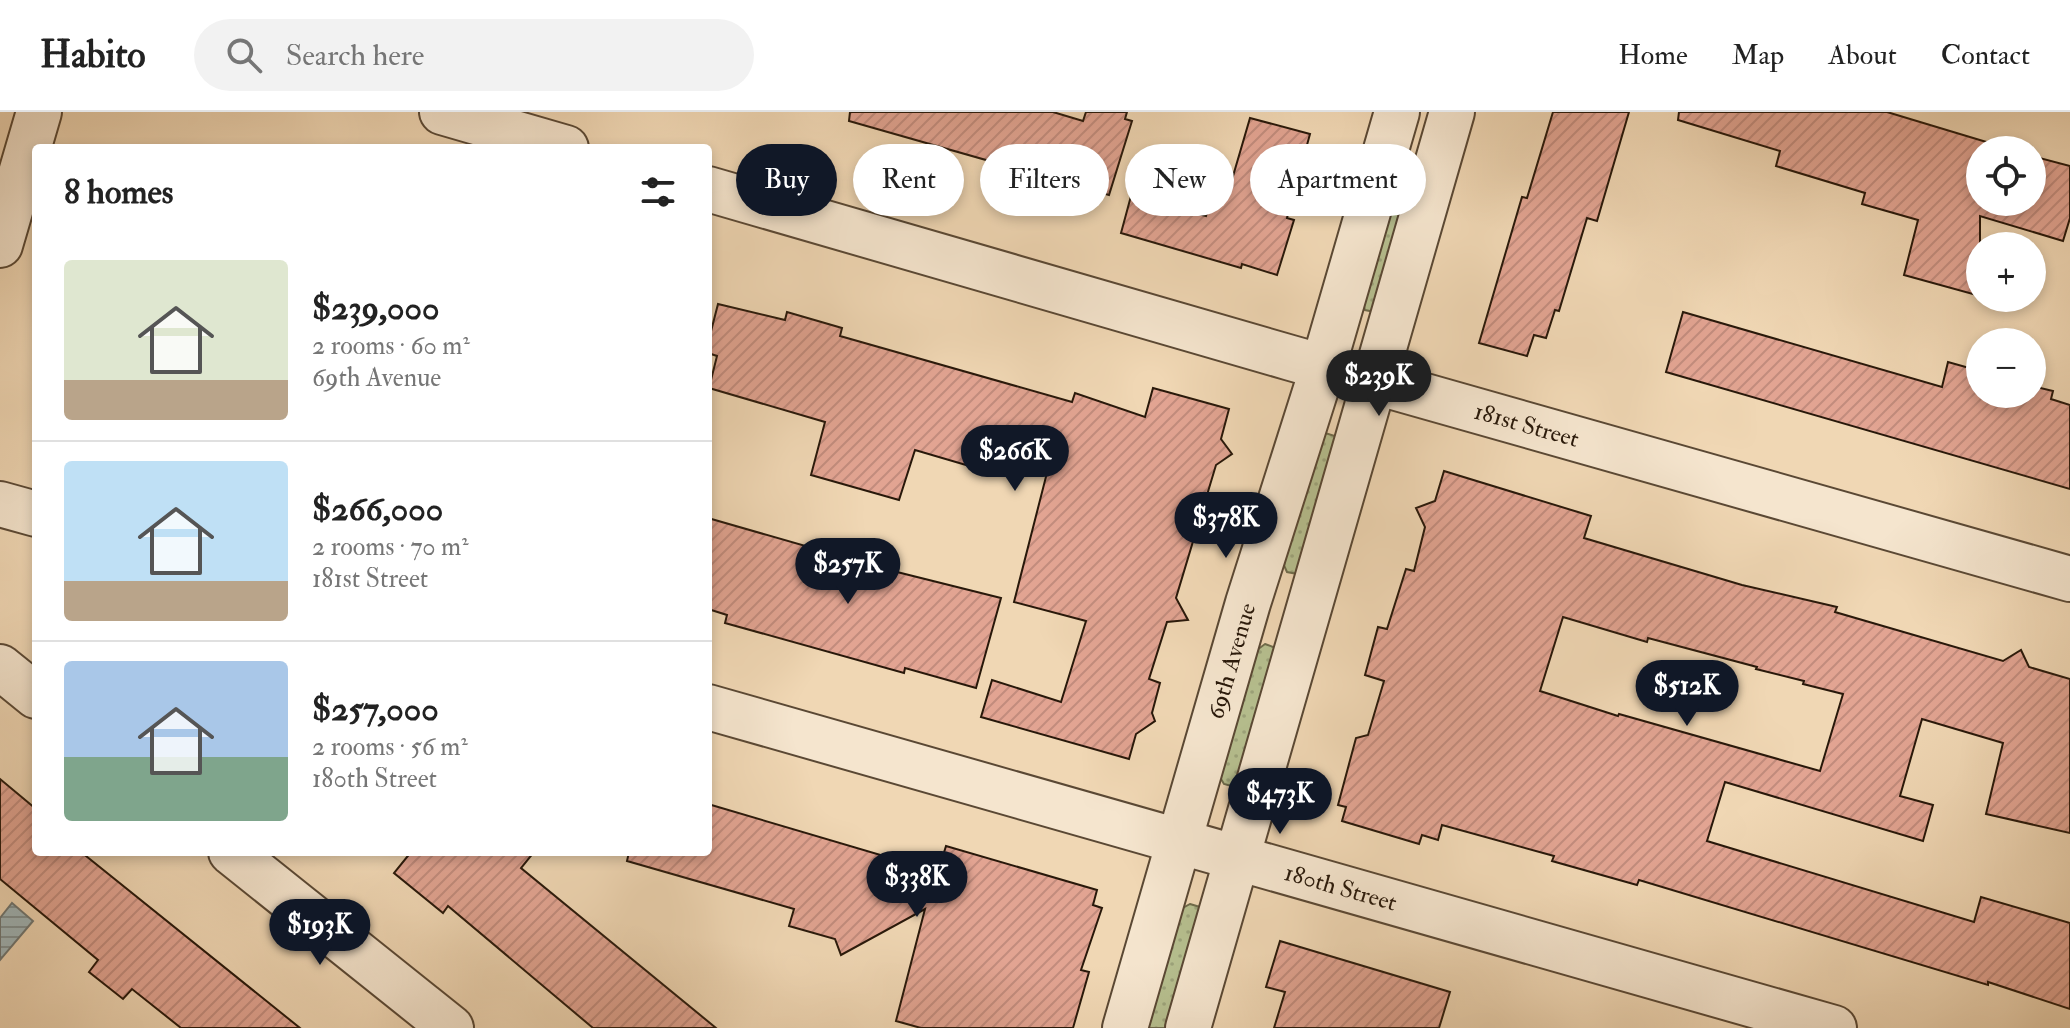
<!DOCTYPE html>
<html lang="en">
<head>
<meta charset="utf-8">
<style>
	:root { --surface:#fff; --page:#f2f2f2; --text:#222; --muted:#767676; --line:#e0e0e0; --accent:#111827 }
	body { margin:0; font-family:"IM FELL Double Pica",serif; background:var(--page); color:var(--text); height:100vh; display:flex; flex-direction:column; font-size:30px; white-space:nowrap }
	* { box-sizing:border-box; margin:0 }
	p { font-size:26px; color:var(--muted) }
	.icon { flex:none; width:44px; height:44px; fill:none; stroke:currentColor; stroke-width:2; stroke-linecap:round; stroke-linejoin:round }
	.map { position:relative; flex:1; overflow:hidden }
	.panel { position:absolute; left:32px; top:32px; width:680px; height:712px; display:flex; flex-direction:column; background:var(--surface); border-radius:8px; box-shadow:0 4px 12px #0003 }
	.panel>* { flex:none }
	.banner { position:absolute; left:736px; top:32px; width:760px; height:72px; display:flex; gap:16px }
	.fabs { position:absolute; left:1966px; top:24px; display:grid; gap:16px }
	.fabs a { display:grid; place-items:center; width:80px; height:80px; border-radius:50%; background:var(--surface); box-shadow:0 4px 12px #0003; font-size:40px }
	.price { position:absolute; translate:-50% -68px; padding:0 18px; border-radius:28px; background:var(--accent); color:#fff; font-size:26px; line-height:52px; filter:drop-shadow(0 2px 4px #0008) }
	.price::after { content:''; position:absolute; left:50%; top:48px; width:24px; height:18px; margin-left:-12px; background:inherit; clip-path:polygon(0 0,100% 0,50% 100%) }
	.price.selected { background:#222; color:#fff }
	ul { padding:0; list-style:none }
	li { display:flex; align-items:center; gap:24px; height:200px; padding:0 32px }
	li+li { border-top:2px solid var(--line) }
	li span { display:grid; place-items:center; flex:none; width:224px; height:160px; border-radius:8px; color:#555 }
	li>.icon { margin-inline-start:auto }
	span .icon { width:96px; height:96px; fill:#fffc; stroke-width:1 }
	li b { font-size:34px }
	h2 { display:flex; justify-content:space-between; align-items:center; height:96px; padding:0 32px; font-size:34px }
	.tag { padding:0 28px; border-radius:36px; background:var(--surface); box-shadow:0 4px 12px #0003; font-size:28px; line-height:72px }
	.tag.selected { background:var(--accent); color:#fff }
	header { display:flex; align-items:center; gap:48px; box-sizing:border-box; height:112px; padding:0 40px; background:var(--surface); border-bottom:2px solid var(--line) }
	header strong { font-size:38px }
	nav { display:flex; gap:44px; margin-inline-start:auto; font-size:28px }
	.search { width:560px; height:72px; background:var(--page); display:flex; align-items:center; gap:20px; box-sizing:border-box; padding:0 28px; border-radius:44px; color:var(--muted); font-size:30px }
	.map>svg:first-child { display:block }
</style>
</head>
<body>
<header>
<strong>Habito</strong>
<div class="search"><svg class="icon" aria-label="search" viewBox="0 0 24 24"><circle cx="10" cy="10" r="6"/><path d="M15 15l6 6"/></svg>Search here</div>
<nav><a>Home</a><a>Map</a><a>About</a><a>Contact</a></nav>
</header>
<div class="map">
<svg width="2070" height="916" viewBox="0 0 2070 916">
	<defs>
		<pattern id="grass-dots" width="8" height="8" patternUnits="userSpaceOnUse" patternTransform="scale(2)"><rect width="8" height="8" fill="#b6bf8f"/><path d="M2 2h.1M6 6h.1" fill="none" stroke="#9ca37a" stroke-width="1.8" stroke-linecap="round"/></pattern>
		<pattern id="water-rules" width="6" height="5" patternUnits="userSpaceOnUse" patternTransform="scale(2)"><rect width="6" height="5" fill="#a0b6b9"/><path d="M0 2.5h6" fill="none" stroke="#829395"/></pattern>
		<pattern id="building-hatch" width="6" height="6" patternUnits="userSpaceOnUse" patternTransform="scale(2)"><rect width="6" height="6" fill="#e2a492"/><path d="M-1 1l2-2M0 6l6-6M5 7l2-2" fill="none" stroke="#c28c7d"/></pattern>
	</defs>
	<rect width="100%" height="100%" fill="#f0d7b4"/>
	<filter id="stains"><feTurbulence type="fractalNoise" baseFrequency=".0025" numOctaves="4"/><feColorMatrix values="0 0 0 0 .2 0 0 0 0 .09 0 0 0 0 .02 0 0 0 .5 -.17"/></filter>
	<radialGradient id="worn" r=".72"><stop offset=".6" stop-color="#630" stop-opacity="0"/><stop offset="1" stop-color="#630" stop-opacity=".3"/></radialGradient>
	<g fill="url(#grass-dots)" stroke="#6f6c4c" stroke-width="2">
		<polygon points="1399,68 1410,71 1375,200 1365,198 1359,187"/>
		<polygon points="1325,321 1335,324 1342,335 1298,462 1287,460 1282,449 1313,332"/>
		<polygon points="1265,532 1276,536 1235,675 1224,672 1218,662 1257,538"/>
		<polygon points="1190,792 1200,795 1172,916 1146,916 1181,797"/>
	</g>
	<polygon fill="url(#water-rules)" stroke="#707773" stroke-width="2" points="12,791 33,809 0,848 0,806"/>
	<g fill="url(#building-hatch)" stroke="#28180a" stroke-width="2" fill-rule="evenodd">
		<polygon points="850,0 1053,0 1083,9 1086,0 1127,0 1125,7 1132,9 1109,83 849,9"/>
		<polygon points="1553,0 1629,0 1597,109 1587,106 1559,199 1555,198 1546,226 1534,223 1527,244 1479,231 1522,85 1527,86"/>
		<polygon points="1679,0 1887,0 2013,38 1980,38 1980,90 2032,90 2032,44 2070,54 2070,106 2063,129 1980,104 1980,184 1904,163 1918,108 1862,92 1865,81 1776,54 1780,39 1678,8"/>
		<polygon points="1250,6 1310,22 1287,106 1294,108 1277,163 1242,152 1241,156 1121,121 1131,84 1206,104 1212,84 1226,88"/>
		<polygon points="718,192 785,208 787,200 842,216 840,224 1072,290 1075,281 1145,305 1153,276 1229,297 1221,327 1232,342 1216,353 1176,486 1188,508 1167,510 1149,567 1160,571 1152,601 1155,609 1136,622 1129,647 981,605 992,568 1061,590 1086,509 1014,490 1050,349 973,328 966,353 915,338 899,388 811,363 825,310 709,276 717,244 708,241 708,231"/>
		<polygon points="1683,200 1942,275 1948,250 1980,259 1980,282 2032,282 2032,274 2053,279 2051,287 2070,293 2070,377 1666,260"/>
		<path d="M 1444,359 L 1591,404 L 1584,426 L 1742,473 L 1837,495 L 1835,500 L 2003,549 L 2021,538 L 2029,555 L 2070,567 L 2070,721 L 1986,702 L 2003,631 L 1922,607 L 1900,684 L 1933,693 L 1923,729 L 1725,670 L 1707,729 L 1974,810 L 1981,785 L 2070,811 L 2070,897 L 1988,870 L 1988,873 L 1639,768 L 1637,773 L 1552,749 L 1554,744 L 1442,713 L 1438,728 L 1422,723 L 1419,732 L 1342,709 L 1346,695 L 1338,693 L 1356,626 L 1368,623 L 1384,569 L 1365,563 L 1378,515 L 1387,517 L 1406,457 L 1414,459 L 1425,415 L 1416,396 L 1435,389 ZM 1563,505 L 1647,530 L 1648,526 L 1757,555 L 1756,557 L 1804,569 L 1803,572 L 1843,582 L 1820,659 L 1619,602 L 1618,604 L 1540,579 Z"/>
		<polygon points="708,406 889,458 1001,486 976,576 905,556 904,561 725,511 727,503 708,497"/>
		<polygon points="0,667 36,697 36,740 81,740 300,916 181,916 132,877 123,887 89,860 98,848 0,767"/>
		<polygon points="708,692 938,760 946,734 1097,778 1093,793 1102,796 1081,858 1089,860 1073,916 921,916 896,909 925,797 841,843 835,827 789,814 794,797 627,749 629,740 708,740"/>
		<polygon points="411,740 534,740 521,756 716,916 593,916 448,794 443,801 394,761"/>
		<polygon points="1280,829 1450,880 1439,916 1274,916 1285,880 1266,875"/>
	</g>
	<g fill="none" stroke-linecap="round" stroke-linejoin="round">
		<defs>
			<g id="street">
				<polyline points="442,0 566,36"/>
				<path id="s1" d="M 708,77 L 1291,246 L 2070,467"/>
				<polyline points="0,133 39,0"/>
				<polyline points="0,392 36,402"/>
				<polyline points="0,555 36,584"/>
				<path id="s2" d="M 708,595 L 1834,916"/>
				<polyline points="231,740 451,916"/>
				<path id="s3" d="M 1125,916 L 1248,491 L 1323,255 L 1397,0"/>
				<polyline points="1188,916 1452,0"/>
			</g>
		</defs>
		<use href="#street" stroke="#5a4834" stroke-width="48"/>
		<use href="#street" stroke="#f5e5ce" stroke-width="44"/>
	</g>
	<g text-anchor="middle" stroke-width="7" stroke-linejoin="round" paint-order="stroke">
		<g font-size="24" fill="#28180a" stroke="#f5e5ce">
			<text dy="8" stroke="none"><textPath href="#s1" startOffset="852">181st Street</textPath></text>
			<text dy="8" stroke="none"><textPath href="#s3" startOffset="382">69th Avenue</textPath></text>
			<text dy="8" stroke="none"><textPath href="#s2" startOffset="658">180th Street</textPath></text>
		</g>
	</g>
	<rect width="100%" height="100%" filter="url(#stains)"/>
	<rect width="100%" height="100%" fill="url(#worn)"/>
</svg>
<div class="fabs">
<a><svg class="icon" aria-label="locate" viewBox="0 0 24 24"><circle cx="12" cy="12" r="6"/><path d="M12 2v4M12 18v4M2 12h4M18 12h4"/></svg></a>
<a>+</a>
<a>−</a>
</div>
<b class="price selected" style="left:1379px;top:306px">$239K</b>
<b class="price" style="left:1015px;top:381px">$266K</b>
<b class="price" style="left:1226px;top:448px">$378K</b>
<b class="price" style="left:848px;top:494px">$257K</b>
<b class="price" style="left:1687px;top:616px">$512K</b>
<b class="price" style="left:1280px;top:724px">$473K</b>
<b class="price" style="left:917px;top:807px">$338K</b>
<b class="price" style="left:320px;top:855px">$193K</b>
<div class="banner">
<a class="tag selected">Buy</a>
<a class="tag">Rent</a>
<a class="tag">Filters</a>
<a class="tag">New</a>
<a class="tag">Apartment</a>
</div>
<section class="panel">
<h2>8 homes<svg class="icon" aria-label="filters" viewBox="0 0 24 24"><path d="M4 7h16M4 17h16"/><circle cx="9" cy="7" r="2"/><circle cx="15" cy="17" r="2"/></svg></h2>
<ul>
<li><span style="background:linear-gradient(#dfe7d0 75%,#b9a48a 0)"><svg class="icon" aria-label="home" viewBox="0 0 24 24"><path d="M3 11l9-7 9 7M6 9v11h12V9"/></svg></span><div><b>$239,000</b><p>2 rooms · 60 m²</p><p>69th Avenue</p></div></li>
<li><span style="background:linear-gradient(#bfe0f5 75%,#b9a48a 0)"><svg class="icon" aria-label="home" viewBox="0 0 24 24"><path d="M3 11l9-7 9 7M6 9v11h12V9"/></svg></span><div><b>$266,000</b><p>2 rooms · 70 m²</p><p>181st Street</p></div></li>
<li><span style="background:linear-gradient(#a9c7e8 60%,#7fa58c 0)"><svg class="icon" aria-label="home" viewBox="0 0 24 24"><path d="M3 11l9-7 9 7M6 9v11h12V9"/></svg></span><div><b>$257,000</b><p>2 rooms · 56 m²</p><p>180th Street</p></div></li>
</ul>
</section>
</div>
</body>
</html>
